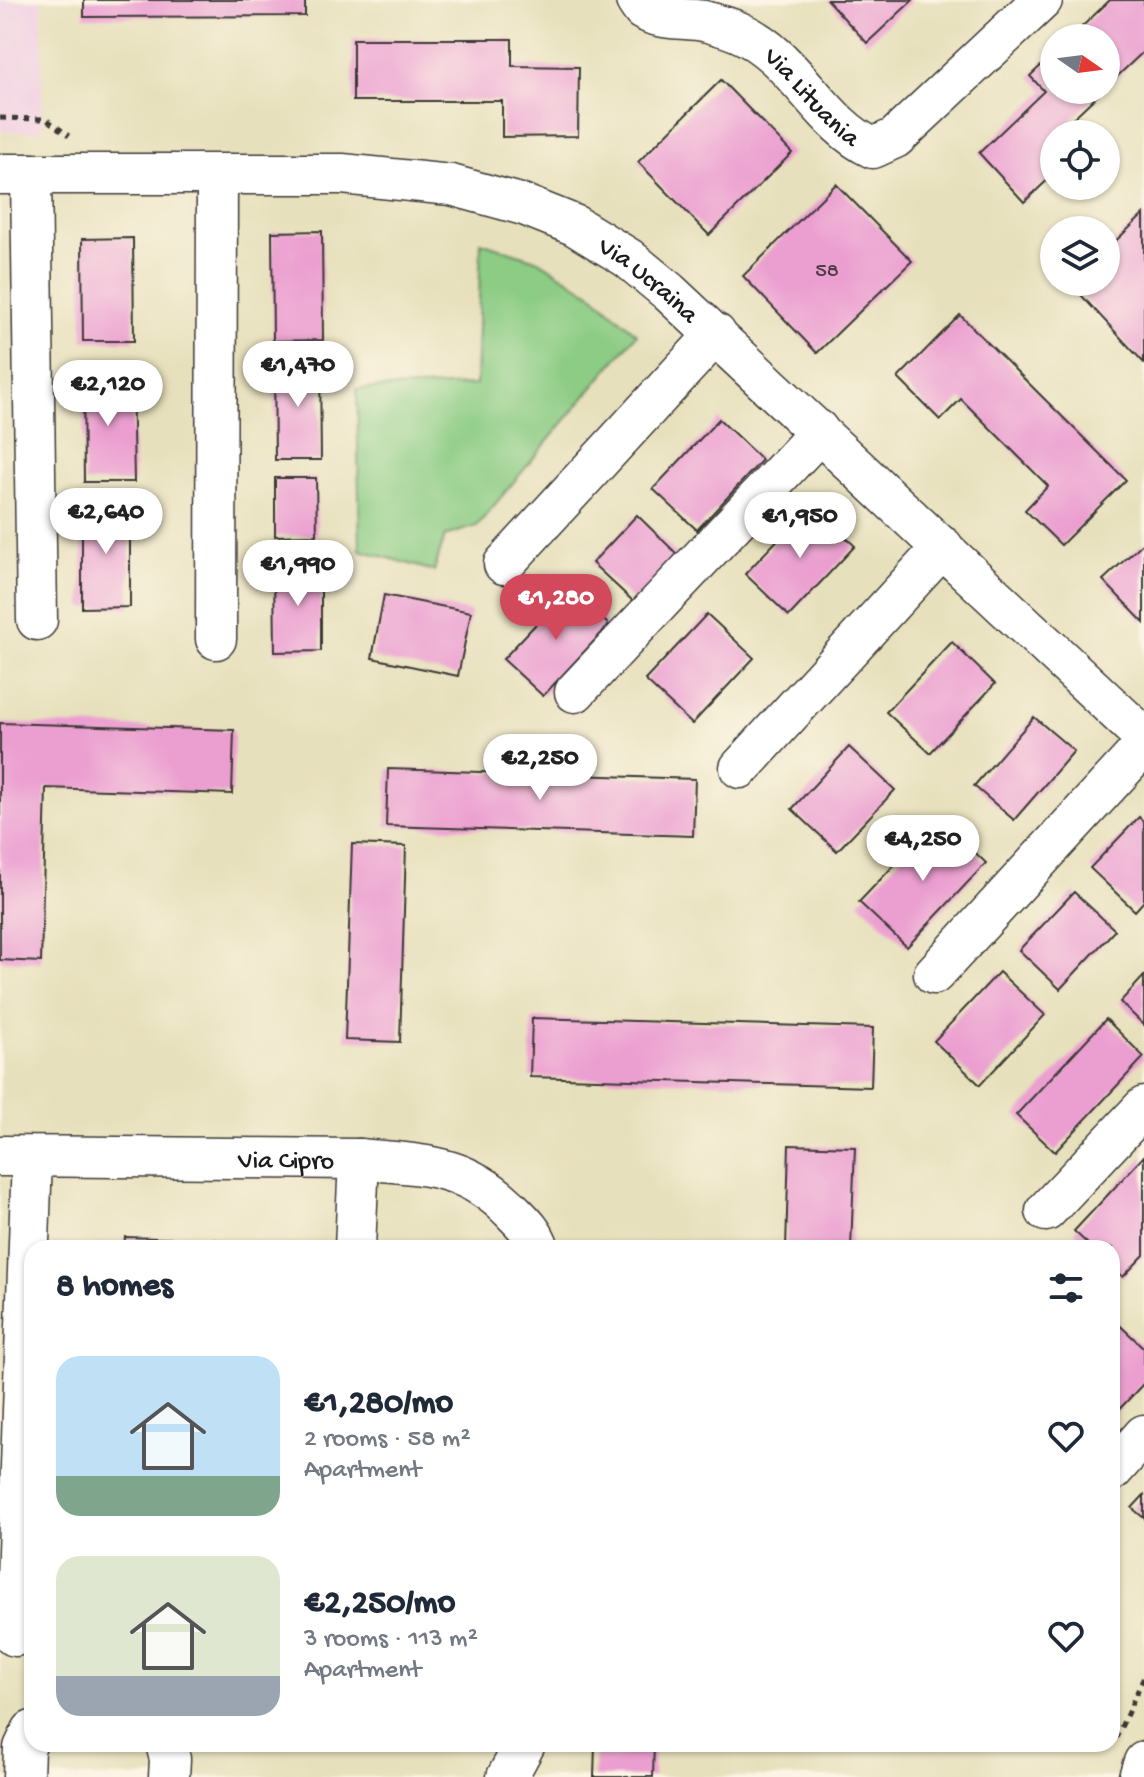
<!DOCTYPE html>
<html lang="en">
<head>
<meta charset="utf-8">
<style>
	:root { --surface:#fff; --page:#f6f6f7; --text:#1f2937; --muted:#747a83; --accent:#d1495b }
	body { margin:0; font-family:"Gochi Hand",sans-serif; background:var(--page); color:var(--text); height:100vh; display:flex; flex-direction:column; font-size:30px; white-space:nowrap }
	* { box-sizing:border-box; margin:0 }
	p { font-size:26px; color:var(--muted) }
	.icon { flex:none; width:44px; height:44px; fill:none; stroke:currentColor; stroke-width:2; stroke-linecap:round; stroke-linejoin:round }
	.map { position:relative; flex:1; overflow:hidden }
	.panel { position:absolute; left:24px; top:1240px; width:1096px; height:512px; display:flex; flex-direction:column; background:var(--surface); border-radius:24px; box-shadow:0 2px 6px #0004 }
	.panel>* { flex:none }
	.needle { width:52px; rotate:104deg }
	.buttons { position:absolute; left:1040px; top:24px; display:grid; gap:16px }
	.buttons a { display:grid; place-items:center; width:80px; height:80px; border-radius:50%; background:var(--surface); box-shadow:0 2px 6px #0004; font-size:40px }
	.price { position:absolute; translate:-50% -68px; padding:0 18px; border-radius:28px; background:#fff; color:#222; font-size:26px; line-height:52px; filter:drop-shadow(0 2px 4px #0008) }
	.price::after { content:''; position:absolute; left:50%; top:48px; width:24px; height:18px; margin-left:-12px; background:inherit; clip-path:polygon(0 0,100% 0,50% 100%) }
	.price.active { background:var(--accent); color:#fff }
	ul { padding:0; list-style:none }
	li { display:flex; align-items:center; gap:24px; height:200px; padding:0 32px }
	li span { display:grid; place-items:center; flex:none; width:224px; height:160px; border-radius:24px; color:#555 }
	li>.icon { margin-inline-start:auto }
	span .icon { width:96px; height:96px; fill:#fffc; stroke-width:1 }
	li b { font-size:34px }
	h2 { display:flex; justify-content:space-between; align-items:center; height:96px; padding:0 32px; font-size:34px }
	.map>svg:first-child { display:block }
</style>
</head>
<body>
<div class="map">
<svg width="1144" height="1777" viewBox="0 0 1144 1777">
	<rect width="100%" height="100%" fill="#fcf5e5"/>
	<filter id="ink" filterUnits="userSpaceOnUse"><feTurbulence type="fractalNoise" baseFrequency=".0125" numOctaves="2"/><feDisplacementMap in="SourceGraphic" scale="16" xChannelSelector="R" yChannelSelector="G"/><feConvolveMatrix kernelMatrix="1 2 1 2 8 2 1 2 1" color-interpolation-filters="sRGB"/></filter>
	<filter id="wash" filterUnits="userSpaceOnUse"><feTurbulence type="fractalNoise" baseFrequency=".006" numOctaves="4" result="noise"/><feDisplacementMap in="SourceGraphic" scale="32" xChannelSelector="R" yChannelSelector="G"/><feGaussianBlur stdDeviation="1.8" result="paint"/><feColorMatrix in="noise" values="0 0 0 0 0 0 0 0 0 0 0 0 0 0 0 0 0 1.4 0 .05"/><feComposite in="paint" operator="in"/></filter>
	<g filter="url(#wash)">
		<rect width="100%" height="100%" fill="#e7e0bc"/>
		<polygon fill="#f1d0e3" points="0,0 42,0 42,132 0,131"/>
		<polygon fill="#8ccc84" stroke="#547450" stroke-width="2" points="481,242 539,261 592,294 637,334 477,526 445,536 434,571 360,550 357,389 476,385"/>
		<g id="blocks">
			<g fill="#eb9fd0">
				<polygon points="84,0 305,0 305,16 84,17"/>
				<polygon points="827,0 913,0 867,43"/>
				<polygon points="1110,0 1144,0 1144,51 1106,87 1106,38 1070,38"/>
				<polygon points="353,39 512,39 512,66 579,67 578,136 502,137 502,101 353,101"/>
				<polygon points="1054,53 1054,90 1103,90 1070,121 1083,134 1054,134 1054,174 1024,202 979,153 1044,91 1030,76"/>
				<polygon points="721,80 792,153 709,235 638,162"/>
				<polygon points="836,184 912,261 817,353 743,276"/>
				<polygon points="1144,214 1144,363 1069,282 1106,282 1106,250"/>
				<polygon points="322,231 323,340 273,341 272,232"/>
				<polygon points="133,238 134,341 83,341 82,239"/>
				<polygon points="960,315 1126,480 1061,545 1025,510 1048,486 961,399 940,420 898,378"/>
				<polygon points="320,357 321,460 275,460 274,358"/>
				<polygon points="83,374 132,374 134,482 84,482"/>
				<polygon points="719,419 762,460 697,530 653,489"/>
				<polygon points="275,478 316,478 317,535 275,536"/>
				<polygon points="82,505 130,505 130,607 82,608"/>
				<polygon points="811,505 855,546 789,616 745,574"/>
				<polygon points="637,515 678,555 634,602 592,563"/>
				<polygon points="1144,542 1144,623 1103,580"/>
				<polygon points="321,564 321,651 275,652 274,565"/>
				<polygon points="570,588 609,625 543,696 503,659"/>
				<polygon points="384,595 471,612 458,676 372,658"/>
				<polygon points="707,614 754,658 692,724 645,680"/>
				<polygon points="952,642 995,684 930,753 886,712"/>
				<polygon points="1034,717 1074,751 1014,820 974,786"/>
				<polygon points="0,723 234,730 232,794 46,788 41,962 0,960"/>
				<polygon points="849,747 895,790 837,851 792,809"/>
				<polygon points="388,769 695,779 693,836 386,826"/>
				<polygon points="1139,817 1144,822 1144,901 1135,911 1090,868"/>
				<polygon points="939,818 986,863 907,947 859,902"/>
				<polygon points="352,844 406,846 400,1042 345,1040"/>
				<polygon points="1074,892 1115,930 1060,989 1019,950"/>
				<polygon points="999,972 1045,1015 980,1085 934,1041"/>
				<polygon points="1144,976 1144,1025 1120,1002"/>
				<polygon points="532,1018 873,1028 871,1087 530,1077"/>
				<polygon points="1106,1019 1144,1057 1055,1152 1016,1115"/>
				<polygon points="789,1145 855,1147 851,1248 786,1248"/>
				<polygon points="1144,1156 1144,1255 1123,1277 1112,1267 1112,1248 1092,1248 1074,1231"/>
				<polygon points="125,1237 221,1240 221,1248 124,1248"/>
				<polygon points="1112,1318 1144,1348 1144,1383 1112,1417"/>
				<polygon points="1144,1495 1144,1518 1132,1508"/>
				<polygon points="595,1744 654,1744 653,1777 594,1777"/>
			</g>
		</g>
	</g>
	<g filter="url(#ink)">
		<use href="#blocks" fill-opacity="0" stroke="#3a3934" stroke-width="2"/>
		<g fill="none" stroke-linecap="round" stroke-linejoin="round">
			<defs>
				<g id="minor">
					<path id="s1" d="M 636,0 C 637,2 642,9 643,10 C 659,20 686,18 704,21 C 715,24 728,27 739,32 C 795,56 820,124 873,148 L 895,138 L 1042,0"/>
					<path id="s2" d="M 0,174 L 342,174 L 451,185 L 524,205 L 574,225 L 628,258 L 669,292 L 1144,737"/>
					<polyline points="31,174 37,620"/>
					<polyline points="504,564 716,334"/>
					<polyline points="216,639 217,175"/>
					<polyline points="575,692 805,448 818,430"/>
					<polyline points="740,768 943,547"/>
					<polyline points="934,974 1144,746"/>
					<path id="s3" d="M 0,1156 L 359,1159 C 424,1165 466,1163 514,1213 C 525,1224 534,1233 539,1248"/>
					<polyline points="1046,1211 1144,1107"/>
					<polyline points="355,1248 359,1159"/>
					<polyline points="1112,1471 1144,1435"/>
					<polyline points="15,1636 32,1158"/>
					<polyline points="166,1744 170,1759 169,1777"/>
					<polyline points="23,1777 24,1748 32,1731"/>
					<polyline points="507,1777 525,1744"/>
					<polyline points="1139,1777 1144,1762"/>
				</g>
			</defs>
			<use href="#minor" stroke="#3a3934" stroke-width="43"/>
			<g stroke="#3a3934" stroke-width="5" stroke-dasharray="6 6" stroke-linecap="butt">
				<polyline points="0,118 46,119 69,136"/>
				<polyline points="1116,1738 1144,1677"/>
			</g>
			<use href="#minor" stroke="#fff" stroke-width="40"/>
		</g>
	</g>
	<g text-anchor="middle" stroke-width="6" stroke-linejoin="round" paint-order="stroke">
		<g font-size="22" fill="#503d49">
			<text x="827" y="276">58</text>
		</g>
		<g font-size="26" fill="#1c1c1c" stroke="#fcf5e5">
			<text dy="9" stroke="none"><textPath href="#s1" startOffset="210">Via Lituania</textPath></text>
			<text dy="9" stroke="none"><textPath href="#s2" startOffset="674">Via Ucraina</textPath></text>
			<text dy="9" stroke="none"><textPath href="#s3" startOffset="286">Via Cipro</textPath></text>
		</g>
	</g>
</svg>
<div class="buttons">
<a><svg class="needle" viewBox="-14 -14 28 28"><path d="M0-13l5 13h-10z" fill="#e53935"/><path d="M0 13l5-13h-10z" fill="#747a83"/></svg></a>
<a><svg class="icon" aria-label="locate" viewBox="0 0 24 24"><circle cx="12" cy="12" r="6"/><path d="M12 2v4M12 18v4M2 12h4M18 12h4"/></svg></a>
<a><svg class="icon" aria-label="layers" viewBox="0 0 24 24"><path d="M12 4l9 5-9 5-9-5zM3 14l9 5 9-5"/></svg></a>
</div>
<b class="price" style="left:298px;top:409px">€1,470</b>
<b class="price" style="left:108px;top:428px">€2,120</b>
<b class="price" style="left:106px;top:556px">€2,640</b>
<b class="price" style="left:800px;top:560px">€1,950</b>
<b class="price" style="left:298px;top:608px">€1,990</b>
<b class="price active" style="left:556px;top:642px">€1,280</b>
<b class="price" style="left:540px;top:802px">€2,250</b>
<b class="price" style="left:923px;top:883px">€4,250</b>
<section class="panel">
<h2>8 homes<svg class="icon" aria-label="filters" viewBox="0 0 24 24"><path d="M4 7h16M4 17h16"/><circle cx="9" cy="7" r="2"/><circle cx="15" cy="17" r="2"/></svg></h2>
<ul>
<li><span style="background:linear-gradient(#bfe0f5 75%,#7fa58c 0)"><svg class="icon" aria-label="home" viewBox="0 0 24 24"><path d="M3 11l9-7 9 7M6 9v11h12V9"/></svg></span><div><b>€1,280/mo</b><p>2 rooms · 58 m²</p><p>Apartment</p></div><svg class="icon" aria-label="heart" viewBox="0 0 24 24"><path d="M12 20l-8-8c-3-5 5-10 8-4 3-6 11-1 8 4z"/></svg></li>
<li><span style="background:linear-gradient(#dfe7d0 75%,#9aa5b1 0)"><svg class="icon" aria-label="home" viewBox="0 0 24 24"><path d="M3 11l9-7 9 7M6 9v11h12V9"/></svg></span><div><b>€2,250/mo</b><p>3 rooms · 113 m²</p><p>Apartment</p></div><svg class="icon" aria-label="heart" viewBox="0 0 24 24"><path d="M12 20l-8-8c-3-5 5-10 8-4 3-6 11-1 8 4z"/></svg></li>
</ul>
</section>
</div>
</body>
</html>
